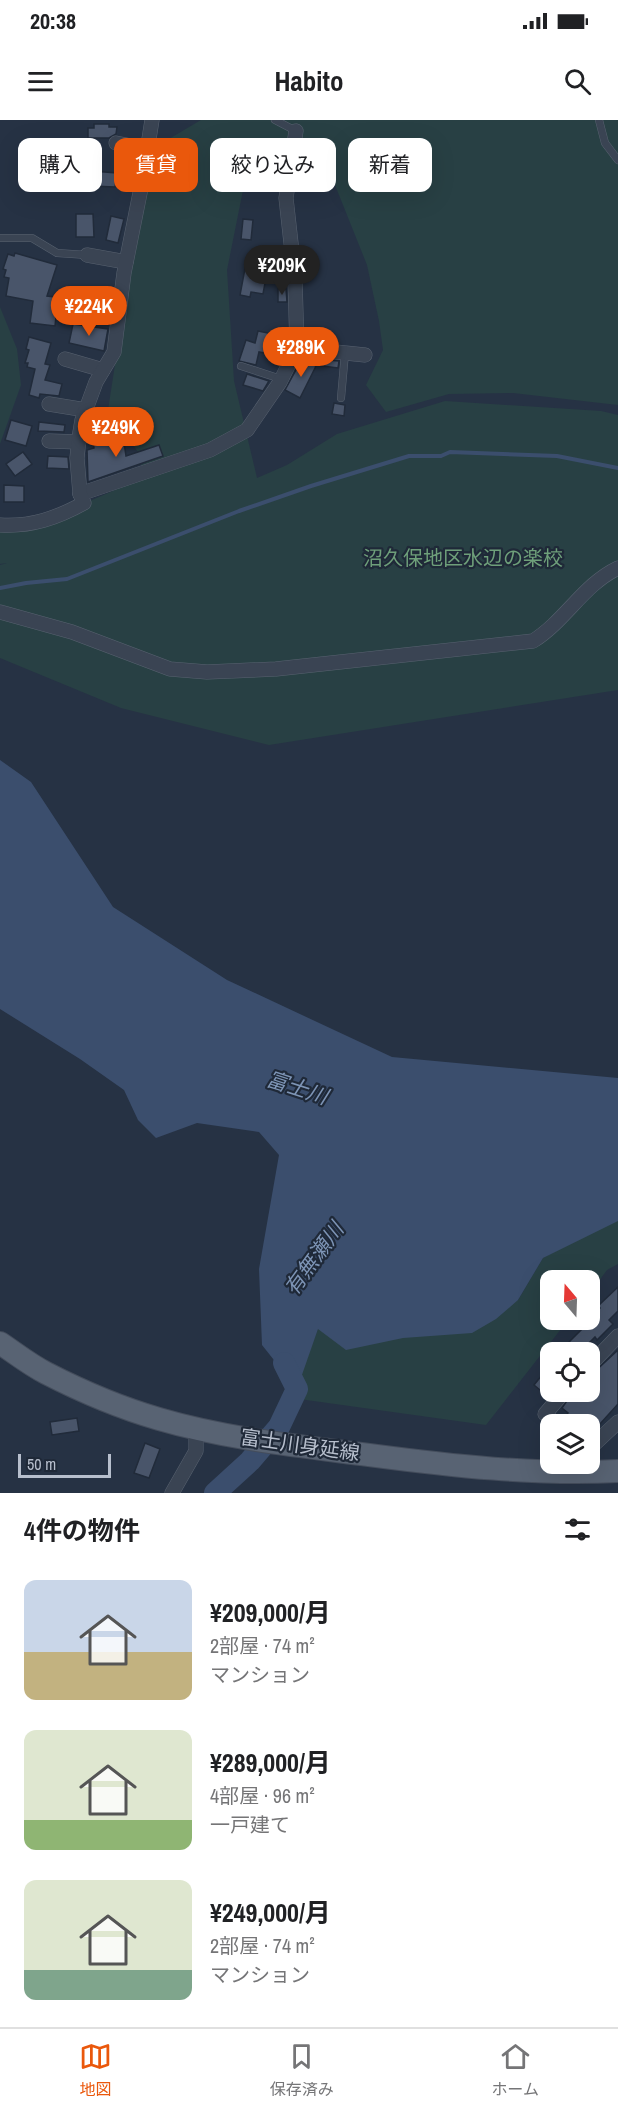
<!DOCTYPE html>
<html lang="ja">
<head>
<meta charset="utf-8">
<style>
	:root { --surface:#fff; --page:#f2f2f2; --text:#202124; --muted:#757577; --line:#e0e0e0; --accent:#ea580c }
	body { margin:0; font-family:"Archivo Narrow","Noto Sans JP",sans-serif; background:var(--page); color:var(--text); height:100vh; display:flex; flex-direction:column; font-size:22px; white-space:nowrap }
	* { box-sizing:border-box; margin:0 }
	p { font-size:20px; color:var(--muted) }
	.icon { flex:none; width:33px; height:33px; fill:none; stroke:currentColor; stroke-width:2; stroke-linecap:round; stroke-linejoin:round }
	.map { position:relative; height:1373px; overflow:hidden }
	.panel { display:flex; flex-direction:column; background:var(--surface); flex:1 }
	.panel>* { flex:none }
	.hud { position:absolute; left:18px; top:18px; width:582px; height:54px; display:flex; gap:12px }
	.needle { width:39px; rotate:341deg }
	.buttons { position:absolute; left:540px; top:1150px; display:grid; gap:12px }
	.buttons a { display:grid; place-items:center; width:60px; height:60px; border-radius:12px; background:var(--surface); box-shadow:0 6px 24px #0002; font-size:30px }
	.scale { position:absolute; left:18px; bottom:15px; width:93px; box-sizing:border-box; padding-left:6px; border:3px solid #b7bfcd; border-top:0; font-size:16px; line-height:21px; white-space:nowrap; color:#b7bfcd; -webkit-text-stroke:4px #1f2938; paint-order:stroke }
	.price { position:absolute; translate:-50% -51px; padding:0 14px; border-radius:21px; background:var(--accent); color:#fff; font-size:20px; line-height:39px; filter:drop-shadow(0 2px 3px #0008) }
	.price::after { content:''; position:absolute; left:50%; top:36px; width:18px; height:14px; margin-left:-9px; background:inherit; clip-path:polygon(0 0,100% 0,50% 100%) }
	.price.active { background:#222; color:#fff }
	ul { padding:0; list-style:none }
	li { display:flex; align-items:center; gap:18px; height:150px; padding:0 24px }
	li span { display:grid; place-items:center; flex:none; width:168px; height:120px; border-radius:12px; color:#555 }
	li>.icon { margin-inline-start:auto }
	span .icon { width:72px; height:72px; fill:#fffc; stroke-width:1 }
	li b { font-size:26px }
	h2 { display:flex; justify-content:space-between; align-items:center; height:72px; padding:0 24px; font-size:26px }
	.tag { padding:0 21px; border-radius:12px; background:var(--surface); box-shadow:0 6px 24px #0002; font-size:21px; line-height:54px }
	.tag.active { background:var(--accent); color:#fff }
	.status { display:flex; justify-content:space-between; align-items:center; height:42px; padding:0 30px; background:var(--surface); direction:ltr }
	.status svg { height:16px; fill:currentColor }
	header { display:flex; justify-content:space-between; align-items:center; height:78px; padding:0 24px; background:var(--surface); font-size:27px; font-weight:700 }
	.menu { display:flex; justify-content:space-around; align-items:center; height:84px; border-top:2px solid var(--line); background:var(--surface); font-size:16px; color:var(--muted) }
	.menu a { display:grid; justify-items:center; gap:3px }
	.menu .active { color:var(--accent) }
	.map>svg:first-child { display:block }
</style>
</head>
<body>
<div class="status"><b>20:38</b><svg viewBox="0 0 49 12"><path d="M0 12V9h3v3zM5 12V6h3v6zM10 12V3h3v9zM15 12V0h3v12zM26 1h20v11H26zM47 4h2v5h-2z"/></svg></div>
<header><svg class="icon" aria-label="menu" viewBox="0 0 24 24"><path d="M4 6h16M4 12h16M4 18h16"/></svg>Habito<svg class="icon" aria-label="search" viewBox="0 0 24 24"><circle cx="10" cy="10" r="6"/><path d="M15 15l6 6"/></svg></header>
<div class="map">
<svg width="618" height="1373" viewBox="0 0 618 1373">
	<rect width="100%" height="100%" fill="#263244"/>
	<g fill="#284044">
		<polygon points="201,0 618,0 618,285 513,273 449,274 386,292 366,265 383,230 379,201 367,145 333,60 314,20 245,60 227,150 234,261 257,358 287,345 337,314 445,281 601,291 618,295 618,570 269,625 121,588 0,538 0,445 7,443 0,444 0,405 39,403 145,357 138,332 108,290 131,141 157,26"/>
		<polygon points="0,187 17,229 21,265 0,324"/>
		<polygon points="618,1097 618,1144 607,1150 590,1173 590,1161 550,1161 550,1200 568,1200 486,1305 292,1278 318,1209 518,1180 543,1138"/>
	</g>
	<polygon fill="#3b4e6d" points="0,640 31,662 113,787 227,860 392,937 618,958 618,1101 543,1138 518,1180 496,1199 472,1213 403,1218 346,1230 318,1209 297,1269 262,1225 259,1149 279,1035 259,1012 197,1003 156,1018 138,1000 124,970 80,939 0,889"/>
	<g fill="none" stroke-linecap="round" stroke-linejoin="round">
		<polyline stroke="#3b4e6d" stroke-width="4" points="0,468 26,463 67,459 239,391 311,366 409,336 441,336 450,332 557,336 618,348"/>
		<polyline stroke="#3b4e6d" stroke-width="22" points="215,1373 250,1341 279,1307 297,1269 284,1243"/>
	</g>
	<g fill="#49556a" stroke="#212b3a" stroke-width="1.5">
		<polygon points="94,4 109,4 109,7 117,7 116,14 109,18 88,18 88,8 94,8"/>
		<polygon points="92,51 117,53 115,67 91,66"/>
		<polygon points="76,94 93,94 94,117 76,117"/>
		<polygon points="111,96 124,99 118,123 106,120"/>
		<polygon points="243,99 253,100 251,120 241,119"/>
		<polygon points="261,130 283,131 283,146 260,145"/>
		<polygon points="15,133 57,145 47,176 55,177 53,187 57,187 55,206 30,203 33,181 6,176 9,158 4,157 6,150 3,149 8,134 14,136"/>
		<polygon points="246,143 268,147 263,174 251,172 250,177 240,175"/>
		<polygon points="278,169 286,169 287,182 278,182"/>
		<polygon points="73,204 108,209 104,231 69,223"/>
		<polygon points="258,211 283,216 283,219 288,220 288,224 283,237 259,232 256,245 239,241 246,220 255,223"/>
		<polygon points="29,217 51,223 45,244 50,245 45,260 62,264 59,276 40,274 39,278 29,275 35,249 27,247 28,243 25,243 29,230 26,229"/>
		<polygon points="302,239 316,246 300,278 285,270"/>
		<polygon points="316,239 339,241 338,248 315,245"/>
		<polygon points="247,254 269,261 263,271 243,265"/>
		<polygon points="334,283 345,285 344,296 332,294"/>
		<polygon points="11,300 32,306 26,326 5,320"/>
		<polygon points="39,302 65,305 64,312 38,311"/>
		<polygon points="123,316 126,336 159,325 163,336 88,362 87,330 94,328 93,322"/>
		<polygon points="23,332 32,344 15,356 6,344"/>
		<polygon points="48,336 68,337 69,349 47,348"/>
		<polygon points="4,365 24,366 24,382 4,382"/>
		<polygon points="618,1167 618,1191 609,1200 613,1204 597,1220 595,1217 579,1233 562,1233 570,1221 584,1207 583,1205 600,1188 598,1186"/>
		<polygon points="618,1230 618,1284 590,1315 590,1305 577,1305 566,1296 568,1293 562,1288 573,1272 590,1272 590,1256"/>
		<polygon points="550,1245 550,1269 546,1275 534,1265"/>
		<polygon points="77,1298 79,1311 52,1315 50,1302"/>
		<polygon points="145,1323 160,1329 149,1358 134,1353"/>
	</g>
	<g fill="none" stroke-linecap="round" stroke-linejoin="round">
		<defs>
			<g id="lane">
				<polyline points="275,0 296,11"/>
				<polyline points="599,0 605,23 618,40"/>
				<polyline points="0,118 32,118 57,133 87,135"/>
				<polyline points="241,246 281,259"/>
				<polyline points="341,278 345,233"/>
			</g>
			<g id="street">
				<polyline points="116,23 147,29"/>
				<polyline points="87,135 126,142"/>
				<polyline points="65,192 118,196"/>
				<polyline points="297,228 365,235"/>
				<polyline points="65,239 103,250"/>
				<polyline points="49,284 86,290"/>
				<polyline points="49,321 79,322"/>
				<polyline points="80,374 210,330 247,310 280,262 297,228 295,159 286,78 296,11"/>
				<path d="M 0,405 C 31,407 57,398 84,383 L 80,374 L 77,338 L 79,318 L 82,300 L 96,262 L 114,232 L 124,153 L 142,63 L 152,0"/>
				<path d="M 0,492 L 72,512 L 170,549 L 207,552 L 276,549 L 533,521 C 565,501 584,464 618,448"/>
				<polyline points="590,1245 618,1216"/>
				<polyline points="557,1305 545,1294 564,1272"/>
				<polyline points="590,1328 618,1302"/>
				<polyline points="172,1373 196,1331 196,1309"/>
			</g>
			<path id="primary" d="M 0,1223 C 15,1233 30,1245 46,1253 C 81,1271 121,1288 159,1299 C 227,1319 299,1326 369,1335 C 452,1346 535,1355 618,1351"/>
		</defs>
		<use href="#lane" stroke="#586270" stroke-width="8"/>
		<use href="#street" stroke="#586270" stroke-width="15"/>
		<use href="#primary" stroke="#444d5c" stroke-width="24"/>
		<use href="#lane" stroke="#3a4453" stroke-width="7"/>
		<use href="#street" stroke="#3a4453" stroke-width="14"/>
		<use href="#primary" stroke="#586373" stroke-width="22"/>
	</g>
	<g text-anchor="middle" stroke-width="4.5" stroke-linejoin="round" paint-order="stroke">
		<g font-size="20" fill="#6e9f7a" stroke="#1f2938">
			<text x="463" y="445">沼久保地区水辺の楽校</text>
		</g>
		<g font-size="20" fill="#b7bfcd" stroke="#1f2938">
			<text transform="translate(300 1325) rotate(8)" y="7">富士川身延線</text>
		</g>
		<g font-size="21" font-style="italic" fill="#7d94b5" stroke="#1f2938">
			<text transform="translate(297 968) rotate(18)" y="7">富士川</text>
			<text transform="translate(314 1139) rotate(-54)" y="7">有無瀬川</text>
		</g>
	</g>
</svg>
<div class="buttons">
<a><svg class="needle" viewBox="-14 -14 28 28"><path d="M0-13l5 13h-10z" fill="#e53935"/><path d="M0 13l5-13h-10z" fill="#757577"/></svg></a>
<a><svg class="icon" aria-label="locate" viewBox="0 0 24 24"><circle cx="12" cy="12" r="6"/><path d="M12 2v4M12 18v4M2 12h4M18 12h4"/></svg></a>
<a><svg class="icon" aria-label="layers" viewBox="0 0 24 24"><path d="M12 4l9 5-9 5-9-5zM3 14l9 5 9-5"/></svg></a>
</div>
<div class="scale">50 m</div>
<b class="price active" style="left:282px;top:176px">¥209K</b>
<b class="price" style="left:89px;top:217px">¥224K</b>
<b class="price" style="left:301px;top:258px">¥289K</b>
<b class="price" style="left:116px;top:338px">¥249K</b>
<div class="hud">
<a class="tag">購入</a>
<a class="tag active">賃貸</a>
<a class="tag">絞り込み</a>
<a class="tag">新着</a>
</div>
</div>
<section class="panel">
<h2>4件の物件<svg class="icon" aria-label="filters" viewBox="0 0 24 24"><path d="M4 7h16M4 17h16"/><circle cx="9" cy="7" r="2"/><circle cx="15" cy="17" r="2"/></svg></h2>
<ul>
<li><span style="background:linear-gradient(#c9d6e8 60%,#c2b280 0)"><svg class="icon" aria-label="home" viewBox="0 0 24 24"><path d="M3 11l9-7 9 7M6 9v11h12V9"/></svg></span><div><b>¥209,000/月</b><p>2部屋 · 74 m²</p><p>マンション</p></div></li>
<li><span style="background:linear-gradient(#dfe7d0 75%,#8fb573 0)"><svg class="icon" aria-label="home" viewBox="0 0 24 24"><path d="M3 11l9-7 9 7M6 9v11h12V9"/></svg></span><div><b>¥289,000/月</b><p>4部屋 · 96 m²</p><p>一戸建て</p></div></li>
<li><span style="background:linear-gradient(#dfe7d0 75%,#7fa58c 0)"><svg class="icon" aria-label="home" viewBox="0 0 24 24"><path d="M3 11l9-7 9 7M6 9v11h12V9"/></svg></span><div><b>¥249,000/月</b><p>2部屋 · 74 m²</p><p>マンション</p></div></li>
</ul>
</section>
<nav class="menu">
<a class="active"><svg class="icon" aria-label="map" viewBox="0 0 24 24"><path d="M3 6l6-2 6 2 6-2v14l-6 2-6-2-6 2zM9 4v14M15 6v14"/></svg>地図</a>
<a><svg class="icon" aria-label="saved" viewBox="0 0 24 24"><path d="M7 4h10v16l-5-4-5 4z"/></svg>保存済み</a>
<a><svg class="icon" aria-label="home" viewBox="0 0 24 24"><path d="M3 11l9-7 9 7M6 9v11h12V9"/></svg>ホーム</a>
</nav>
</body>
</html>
